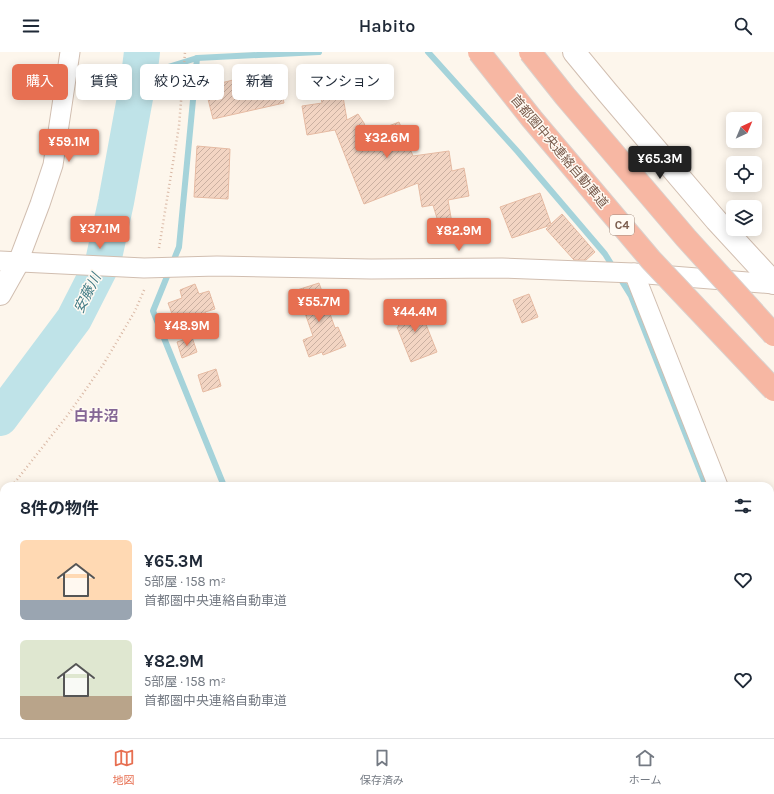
<!DOCTYPE html>
<html lang="ja">
<head>
<meta charset="utf-8">
<style>
	:root { --surface:#fff; --page:#f2f2f3; --text:#1f2937; --muted:#747a83; --line:#e0e1e3; --accent:#e76f51 }
	body { margin:0; font-family:Karla,"Noto Sans JP",sans-serif; background:var(--page); color:var(--text); height:100vh; display:flex; flex-direction:column; font-size:15px; white-space:nowrap }
	* { box-sizing:border-box; margin:0 }
	p { font-size:13px; color:var(--muted) }
	.icon { flex:none; width:22px; height:22px; fill:none; stroke:currentColor; stroke-width:2; stroke-linecap:round; stroke-linejoin:round }
	.map { position:relative; flex:1; overflow:hidden }
	.details { position:absolute; left:0px; top:430px; width:774px; height:256px; display:flex; flex-direction:column; background:var(--surface); border-radius:12px 12px 0 0; box-shadow:0 2px 10px #0003 }
	.details>* { flex:none }
	.top-card { position:absolute; left:12px; top:12px; width:400px; height:36px; display:flex; gap:8px }
	.needle { width:26px; rotate:44deg }
	.fabs { position:absolute; left:726px; top:60px; display:grid; gap:8px }
	.fabs a { display:grid; place-items:center; width:36px; height:36px; border-radius:6px; background:var(--surface); box-shadow:0 2px 10px #0003; font-size:20px }
	.price { position:absolute; translate:-50% -34px; padding:0 9px; border-radius:4px; background:var(--accent); color:#fff; font-size:13px; line-height:26px; filter:drop-shadow(0 1px 2px #0008) }
	.price::after { content:''; position:absolute; left:50%; top:24px; width:12px; height:9px; margin-left:-6px; background:inherit; clip-path:polygon(0 0,100% 0,50% 100%) }
	.price.selected { background:#222; color:#fff }
	ul { padding:0; list-style:none }
	li { display:flex; align-items:center; gap:12px; height:100px; padding:0 20px }
	li span { display:grid; place-items:center; flex:none; width:112px; height:80px; border-radius:6px; color:#555 }
	li>.icon { margin-inline-start:auto }
	span .icon { width:48px; height:48px; fill:#fffc; stroke-width:1 }
	li b { font-size:17px }
	h2 { display:flex; justify-content:space-between; align-items:center; height:48px; padding:0 20px; font-size:17px }
	.chip { padding:0 14px; border-radius:6px; background:var(--surface); box-shadow:0 2px 10px #0003; font-size:14px; line-height:36px }
	.chip.selected { background:var(--accent); color:#fff }
	header { display:flex; justify-content:space-between; align-items:center; height:52px; padding:0 20px; background:var(--surface); font-size:18px; font-weight:600 }
	.tabs { display:flex; justify-content:space-around; align-items:center; height:56px; border-top:1px solid var(--line); background:var(--surface); font-size:11px; color:var(--muted) }
	.tabs a { display:grid; justify-items:center; gap:2px }
	.tabs .selected { color:var(--accent) }
	.map>svg:first-child { display:block }
</style>
</head>
<body>
<header><svg class="icon" aria-label="menu" viewBox="0 0 24 24"><path d="M4 6h16M4 12h16M4 18h16"/></svg>Habito<svg class="icon" aria-label="search" viewBox="0 0 24 24"><circle cx="10" cy="10" r="6"/><path d="M15 15l6 6"/></svg></header>
<div class="map">
<svg width="774" height="686" viewBox="0 0 774 686">
	<defs>
		<pattern id="building-hatch" width="6" height="6" patternUnits="userSpaceOnUse"><rect width="6" height="6" fill="#f3d5c3"/><path d="M-1 1l2-2M0 6l6-6M5 7l2-2" fill="none" stroke="#cab0a1"/></pattern>
	</defs>
	<rect width="100%" height="100%" fill="#fdf6ec"/>
	<g fill="none" stroke-linecap="round" stroke-linejoin="round">
		<g stroke="#a5d3da" stroke-width="6">
			<polyline points="428,0 518,100 605,202 631,244 706,434"/>
			<polyline points="197,6 179,195 153,259 224,434"/>
			<polyline points="139,24 197,6 319,0"/>
			<polyline points="770,597 774,607"/>
			<polyline points="323,682 324,686"/>
		</g>
		<polyline stroke="#bfe3e8" stroke-width="36" points="0,366 74,267 103,210 116,150 139,24 142,0"/>
	</g>
	<g fill="url(#building-hatch)" stroke="#e6bba3">
		<polygon points="277,17 284,51 213,67 205,35"/>
		<polygon points="341,33 347,68 358,62 364,71 368,82 399,70 413,104 449,99 452,119 464,116 469,144 448,148 454,183 443,186 433,153 422,155 418,131 364,152 335,78 307,83 302,54 322,51 319,37"/>
		<polygon points="197,94 230,97 228,147 194,145"/>
		<polygon points="540,141 551,172 562,162 595,200 586,208 574,208 546,177 551,173 512,186 500,155"/>
		<polygon points="319,231 335,276 338,275 346,294 323,303 322,300 309,305 303,288 313,284 297,238"/>
		<polygon points="195,232 199,242 209,239 215,257 205,260 207,265 177,275 168,251 182,246 180,238"/>
		<polygon points="529,242 538,265 522,271 513,248"/>
		<polygon points="417,250 437,300 411,310 397,275 399,275 395,264 398,263 396,258"/>
		<polygon points="192,285 197,300 182,306 177,290"/>
		<polygon points="216,317 221,334 203,340 198,323"/>
	</g>
	<g fill="none" stroke-linecap="round" stroke-linejoin="round">
		<defs>
			<g id="minor">
				<polyline points="0,209 144,216 217,214 371,217 502,216 634,221 774,232"/>
				<polyline points="18,210 40,152 53,113 70,0"/>
				<polyline points="634,221 718,434"/>
				<polyline points="770,567 774,578"/>
			</g>
			<g id="tertiary">
				<polyline points="574,0 607,40 716,168 774,231"/>
				<polyline points="0,242 18,210"/>
			</g>
		</defs>
		<use href="#minor" stroke="#d1beb0" stroke-width="21"/>
		<use href="#tertiary" stroke="#d1beb0" stroke-width="24"/>
		<g stroke="#d9b8a5" stroke-width="2.5" stroke-dasharray="1 3" stroke-linecap="butt">
			<polyline points="159,196 179,74 185,0"/>
			<polyline points="12,434 67,364 103,313 135,259 145,236"/>
			<polyline points="0,450 4,445"/>
		</g>
		<use href="#minor" stroke="#fff" stroke-width="19"/>
		<use href="#tertiary" stroke="#fff" stroke-width="22"/>
		<defs>
			<g id="motorway-bridge">
				<polyline points="479,0 532,67 651,208 774,338"/>
				<polyline points="530,0 565,44 686,186 774,283"/>
			</g>
		</defs>
		<use href="#motorway-bridge" stroke="#dad1cd" stroke-width="24" stroke-linecap="butt"/>
		<use href="#motorway-bridge" stroke="#f7b7a3" stroke-width="22"/>
	</g>
	<g text-anchor="middle" stroke-width="3" stroke-linejoin="round" paint-order="stroke">
		<rect fill="#fffaf3" stroke="#a28b7f" stroke-width="1" x="610" y="163" width="24" height="20" rx="3"/>
		<g font-size="12" font-weight="bold" fill="#7a5c4d">
			<text x="622" y="177">C4</text>
		</g>
		<g font-size="13" fill="#7a5c4d" stroke="#fffaf3">
			<text transform="translate(560 99) rotate(50)" y="5">首都圏中央連絡自動車道</text>
		</g>
		<g font-size="14" font-style="italic" fill="#437c86" stroke="#fffaf3">
			<text transform="translate(87 241) rotate(-63)" y="5">安藤川</text>
		</g>
		<g font-size="15" font-weight="bold" fill="#846695" stroke="#fffaf3">
			<text x="96" y="369">白井沼</text>
		</g>
	</g>
</svg>
<div class="fabs">
<a><svg class="needle" viewBox="-14 -14 28 28"><path d="M0-13l5 13h-10z" fill="#e53935"/><path d="M0 13l5-13h-10z" fill="#747a83"/></svg></a>
<a><svg class="icon" aria-label="locate" viewBox="0 0 24 24"><circle cx="12" cy="12" r="6"/><path d="M12 2v4M12 18v4M2 12h4M18 12h4"/></svg></a>
<a><svg class="icon" aria-label="layers" viewBox="0 0 24 24"><path d="M12 4l9 5-9 5-9-5zM3 14l9 5 9-5"/></svg></a>
</div>
<b class="price" style="left:387px;top:107px">¥32.6M</b>
<b class="price" style="left:69px;top:111px">¥59.1M</b>
<b class="price selected" style="left:660px;top:128px">¥65.3M</b>
<b class="price" style="left:100px;top:198px">¥37.1M</b>
<b class="price" style="left:459px;top:200px">¥82.9M</b>
<b class="price" style="left:319px;top:271px">¥55.7M</b>
<b class="price" style="left:415px;top:281px">¥44.4M</b>
<b class="price" style="left:187px;top:295px">¥48.9M</b>
<div class="top-card">
<a class="chip selected">購入</a>
<a class="chip">賃貸</a>
<a class="chip">絞り込み</a>
<a class="chip">新着</a>
<a class="chip">マンション</a>
</div>
<section class="details">
<h2>8件の物件<svg class="icon" aria-label="filters" viewBox="0 0 24 24"><path d="M4 7h16M4 17h16"/><circle cx="9" cy="7" r="2"/><circle cx="15" cy="17" r="2"/></svg></h2>
<ul>
<li><span style="background:linear-gradient(#ffd9b3 75%,#9aa5b1 0)"><svg class="icon" aria-label="home" viewBox="0 0 24 24"><path d="M3 11l9-7 9 7M6 9v11h12V9"/></svg></span><div><b>¥65.3M</b><p>5部屋 · 158 m²</p><p>首都圏中央連絡自動車道</p></div><svg class="icon" aria-label="heart" viewBox="0 0 24 24"><path d="M12 20l-8-8c-3-5 5-10 8-4 3-6 11-1 8 4z"/></svg></li>
<li><span style="background:linear-gradient(#dfe7d0 70%,#b9a48a 0)"><svg class="icon" aria-label="home" viewBox="0 0 24 24"><path d="M3 11l9-7 9 7M6 9v11h12V9"/></svg></span><div><b>¥82.9M</b><p>5部屋 · 158 m²</p><p>首都圏中央連絡自動車道</p></div><svg class="icon" aria-label="heart" viewBox="0 0 24 24"><path d="M12 20l-8-8c-3-5 5-10 8-4 3-6 11-1 8 4z"/></svg></li>
</ul>
</section>
</div>
<nav class="tabs">
<a class="selected"><svg class="icon" aria-label="map" viewBox="0 0 24 24"><path d="M3 6l6-2 6 2 6-2v14l-6 2-6-2-6 2zM9 4v14M15 6v14"/></svg>地図</a>
<a><svg class="icon" aria-label="saved" viewBox="0 0 24 24"><path d="M7 4h10v16l-5-4-5 4z"/></svg>保存済み</a>
<a><svg class="icon" aria-label="home" viewBox="0 0 24 24"><path d="M3 11l9-7 9 7M6 9v11h12V9"/></svg>ホーム</a>
</nav>
</body>
</html>
